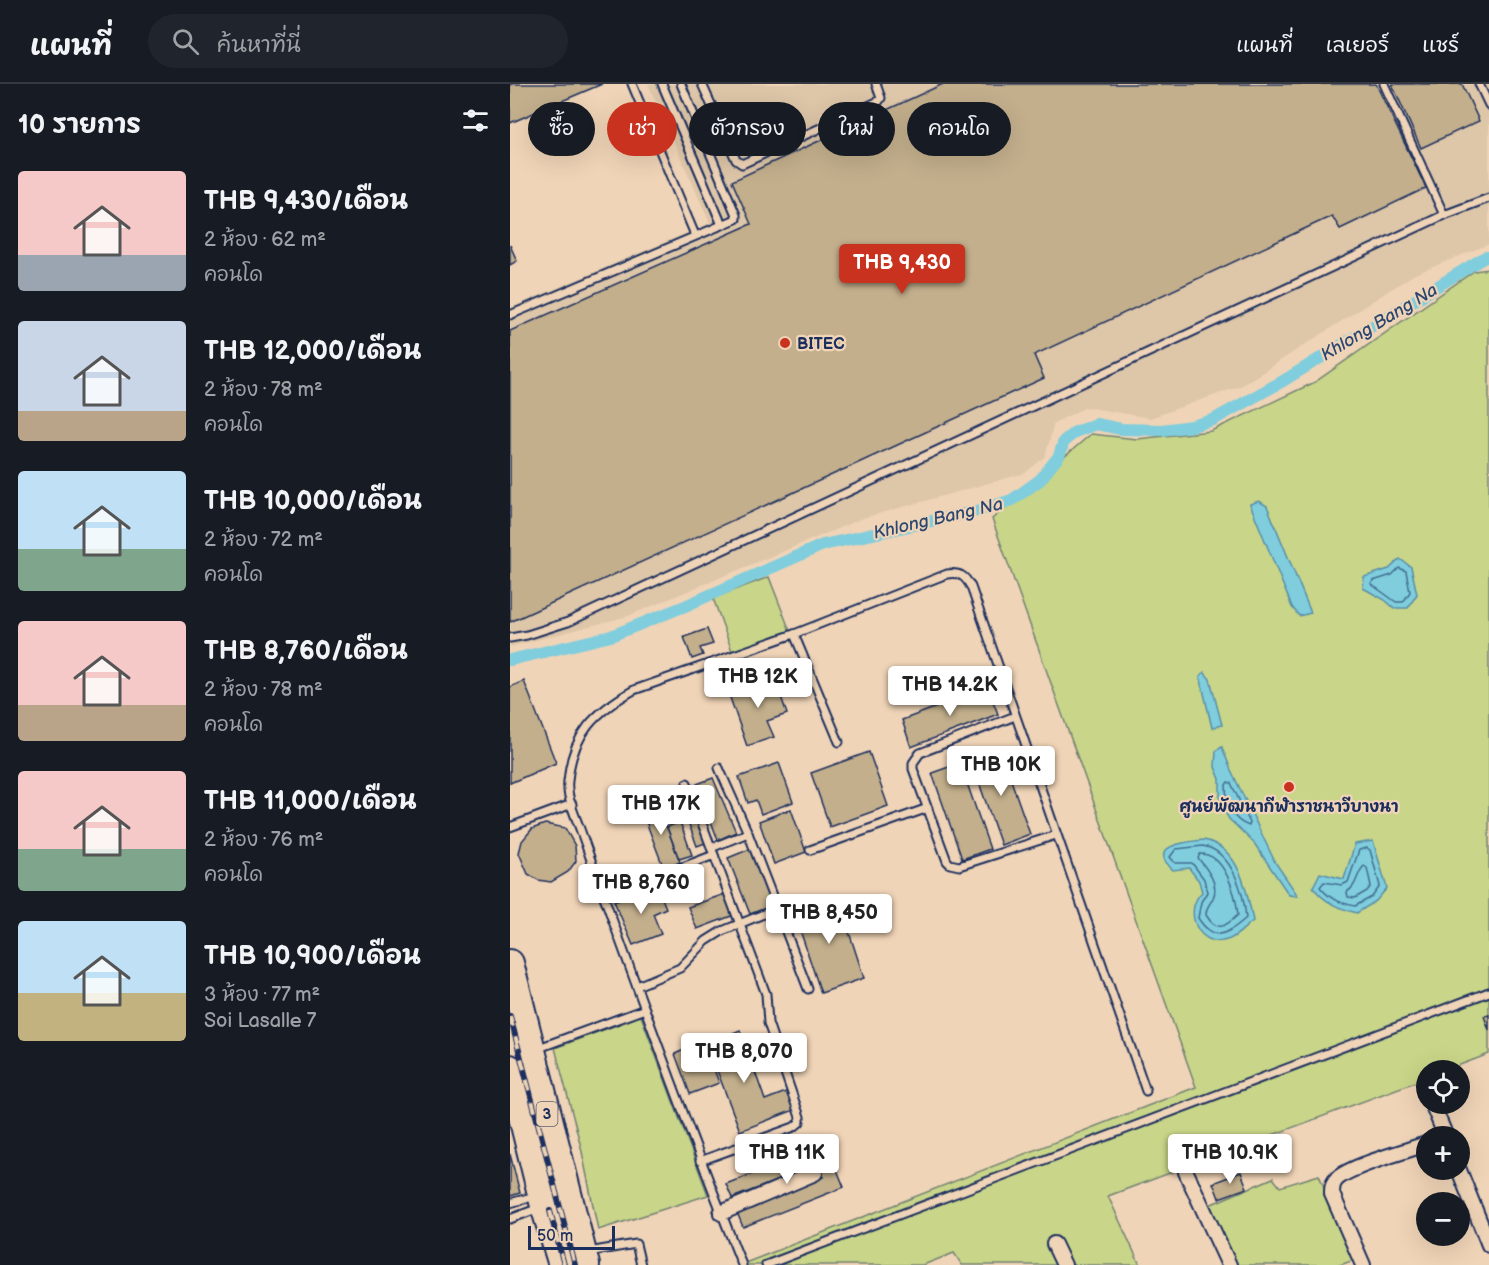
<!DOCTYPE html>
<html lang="th">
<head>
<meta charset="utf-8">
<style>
	:root { --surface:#171b24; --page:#20242c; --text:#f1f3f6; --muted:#9ea1a6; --line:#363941; --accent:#c8321e }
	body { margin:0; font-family:"Balsamiq Sans","Playpen Sans Thai",sans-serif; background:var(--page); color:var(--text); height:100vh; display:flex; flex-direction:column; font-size:22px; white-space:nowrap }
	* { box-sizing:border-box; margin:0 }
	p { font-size:20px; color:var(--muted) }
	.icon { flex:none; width:33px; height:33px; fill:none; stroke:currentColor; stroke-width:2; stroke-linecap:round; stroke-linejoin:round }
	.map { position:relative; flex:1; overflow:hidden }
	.drawer { display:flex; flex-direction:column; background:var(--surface); width:510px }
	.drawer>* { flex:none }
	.guide { position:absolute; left:18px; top:18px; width:570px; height:54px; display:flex; gap:12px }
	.tools { position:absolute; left:906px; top:976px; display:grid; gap:12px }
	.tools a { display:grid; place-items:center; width:54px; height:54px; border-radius:50%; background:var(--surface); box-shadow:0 6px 24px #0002; font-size:30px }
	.scale { position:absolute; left:18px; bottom:15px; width:87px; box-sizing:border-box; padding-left:6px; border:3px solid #1b2f5e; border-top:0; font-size:16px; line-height:21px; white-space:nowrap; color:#1b2f5e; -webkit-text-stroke:4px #f0d4b7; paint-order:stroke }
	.price { position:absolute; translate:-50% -51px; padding:0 14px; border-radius:6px; background:#fff; color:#222; font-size:20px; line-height:39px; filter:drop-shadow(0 2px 3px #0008) }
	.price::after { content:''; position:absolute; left:50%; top:36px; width:18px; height:14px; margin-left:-9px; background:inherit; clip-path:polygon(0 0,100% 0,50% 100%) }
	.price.current { background:var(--accent); color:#fff }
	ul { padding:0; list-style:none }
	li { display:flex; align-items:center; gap:18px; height:150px; padding:0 18px }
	li span { display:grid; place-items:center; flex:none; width:168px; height:120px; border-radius:6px; color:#555 }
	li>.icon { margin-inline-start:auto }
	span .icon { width:72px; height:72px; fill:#fffc; stroke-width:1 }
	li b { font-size:26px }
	h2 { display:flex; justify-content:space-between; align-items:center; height:72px; padding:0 18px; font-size:26px }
	.chip { padding:0 21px; border-radius:27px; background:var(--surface); box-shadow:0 6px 24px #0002; font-size:21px; line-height:54px }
	.chip.current { background:var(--accent); color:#fff }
	header { display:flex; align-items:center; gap:36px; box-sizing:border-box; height:84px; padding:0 30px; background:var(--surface); border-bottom:2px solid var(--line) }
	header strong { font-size:28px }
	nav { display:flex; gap:33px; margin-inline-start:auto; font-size:21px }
	.search { width:420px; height:54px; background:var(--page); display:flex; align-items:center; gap:15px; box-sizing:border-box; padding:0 21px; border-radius:33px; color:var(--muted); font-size:22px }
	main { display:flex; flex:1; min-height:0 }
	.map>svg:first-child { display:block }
</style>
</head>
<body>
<header>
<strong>แผนที่</strong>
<div class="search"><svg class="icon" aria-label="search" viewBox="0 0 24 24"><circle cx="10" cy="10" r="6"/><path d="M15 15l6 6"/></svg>ค้นหาที่นี่</div>
<nav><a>แผนที่</a><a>เลเยอร์</a><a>แชร์</a></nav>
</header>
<main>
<section class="drawer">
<h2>10 รายการ<svg class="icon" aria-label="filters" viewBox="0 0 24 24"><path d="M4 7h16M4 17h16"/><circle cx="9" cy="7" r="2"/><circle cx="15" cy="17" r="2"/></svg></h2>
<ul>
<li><span style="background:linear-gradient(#f6c9c9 70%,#9aa5b1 0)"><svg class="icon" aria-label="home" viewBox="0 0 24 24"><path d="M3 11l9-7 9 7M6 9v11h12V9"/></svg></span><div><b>THB 9,430/เดือน</b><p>2 ห้อง · 62 m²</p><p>คอนโด</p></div></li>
<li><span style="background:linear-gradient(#c9d6e8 75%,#b9a48a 0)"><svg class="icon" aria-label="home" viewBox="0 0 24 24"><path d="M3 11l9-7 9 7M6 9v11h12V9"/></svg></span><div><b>THB 12,000/เดือน</b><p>2 ห้อง · 78 m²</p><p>คอนโด</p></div></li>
<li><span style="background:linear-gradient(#bfe0f5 65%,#7fa58c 0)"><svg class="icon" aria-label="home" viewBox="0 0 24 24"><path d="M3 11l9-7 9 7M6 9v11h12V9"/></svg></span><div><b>THB 10,000/เดือน</b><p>2 ห้อง · 72 m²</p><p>คอนโด</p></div></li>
<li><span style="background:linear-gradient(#f6c9c9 70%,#b9a48a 0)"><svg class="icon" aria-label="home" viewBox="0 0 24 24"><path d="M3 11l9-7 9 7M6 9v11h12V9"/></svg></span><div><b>THB 8,760/เดือน</b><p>2 ห้อง · 78 m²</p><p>คอนโด</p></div></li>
<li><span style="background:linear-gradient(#f6c9c9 65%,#7fa58c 0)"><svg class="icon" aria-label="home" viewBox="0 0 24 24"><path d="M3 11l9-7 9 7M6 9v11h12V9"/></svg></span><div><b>THB 11,000/เดือน</b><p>2 ห้อง · 76 m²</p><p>คอนโด</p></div></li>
<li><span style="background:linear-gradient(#bfe0f5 60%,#c2b280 0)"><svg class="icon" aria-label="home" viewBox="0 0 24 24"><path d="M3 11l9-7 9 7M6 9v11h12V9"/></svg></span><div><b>THB 10,900/เดือน</b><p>3 ห้อง · 77 m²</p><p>Soi Lasalle 7</p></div></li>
</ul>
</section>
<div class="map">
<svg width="979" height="1181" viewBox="0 0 979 1181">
	<rect width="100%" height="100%" fill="#f0d4b7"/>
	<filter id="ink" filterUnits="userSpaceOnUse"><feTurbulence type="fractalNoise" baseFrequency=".0167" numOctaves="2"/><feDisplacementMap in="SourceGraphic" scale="12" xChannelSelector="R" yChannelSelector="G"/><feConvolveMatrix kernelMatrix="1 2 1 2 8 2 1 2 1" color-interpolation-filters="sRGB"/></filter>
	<g filter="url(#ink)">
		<polygon fill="#dec6a8" points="138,0 979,0 979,160 903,191 731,302 640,334 576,323 544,339 535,373 515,389 353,434 118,532 0,563 0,224 200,139"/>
		<g fill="#c9d588" stroke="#728273" stroke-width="1.5">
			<polygon points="979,185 979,970 934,987 916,987 916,994 598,1112 630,1181 452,1181 444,1169 413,1181 230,1181 686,1003 482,435 581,350 627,355 701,347 805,298 964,187"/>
			<polygon points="259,493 280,547 222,567 203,514"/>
			<polygon points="131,932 198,1111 88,1146 71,1063 45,964"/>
			<polygon points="809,1091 844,1176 830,1181 726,1181 697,1122 763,1094 770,1103"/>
		</g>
		<g fill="#7fcddd" stroke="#578eaa" stroke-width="1.5">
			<polygon points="749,417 757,422 801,529 789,532 782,523 740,420"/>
			<polygon points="890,475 901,483 907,510 898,524 884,524 875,516 853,504 854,493 879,485"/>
			<polygon points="694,588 700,595 712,641 702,644 690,592"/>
			<polygon points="712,663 721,686 765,778 788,812 779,811 744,759 719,735 710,719 710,695 705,683 706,667"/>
			<path d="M 694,756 C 729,763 737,806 743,837 C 736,842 726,854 717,856 C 689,865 672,827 692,808 L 689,797 L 679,784 L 663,786 C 635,761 677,758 694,756 Z"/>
			<path d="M 863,757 L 877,804 L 866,817 L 847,829 C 828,824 815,819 803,803 L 810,789 L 834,795 L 845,760 Z"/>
		</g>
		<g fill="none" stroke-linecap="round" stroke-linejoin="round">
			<g stroke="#436e91" stroke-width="1.5">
				<polygon points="889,484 896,487 900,508 893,518 886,518 861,500 863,497 882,491"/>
				<path d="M 718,698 L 721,699 L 740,739 L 739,742 C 721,736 716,718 716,701 Z"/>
				<path d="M 693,762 C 722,767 734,809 736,834 C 717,851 704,859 688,834 L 691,818 L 697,808 L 694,795 L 682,779 L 665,779 L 660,773 L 666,765 Z"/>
				<path d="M 857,764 L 860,766 L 870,802 L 862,813 L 845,822 C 831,819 819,815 810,803 L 814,798 L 832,801 L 838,798 L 849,766 Z"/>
				<path d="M 690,770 C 715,769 726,811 728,831 C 715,843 707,849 696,831 C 696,822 700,821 703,814 C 710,800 696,784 688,774 Z"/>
				<path d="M 854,782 L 857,784 L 861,802 L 857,807 L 845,814 L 838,813 L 837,808 C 848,801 846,790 854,782 Z"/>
			</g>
			<polyline stroke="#7fcddd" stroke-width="12" points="0,576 101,552 175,522 313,461 467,427 502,416 530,396 549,372 554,357 565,348 586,340 611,345 652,346 682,342 703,336 773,297 975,173 979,173"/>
		</g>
		<g fill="#c3af8c" stroke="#1b2f5e" stroke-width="1.5">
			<polygon points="0,0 92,0 0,39"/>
			<polygon points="433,0 866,0 916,104 830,145 822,132 524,271 534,294 0,538 0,247 241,140 222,97"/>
			<polygon points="882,0 952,0 969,37 911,64"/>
			<polygon points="0,161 7,177 0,181"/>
			<polygon points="197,545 203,560 190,564 193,571 182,575 174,553"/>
			<polygon points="264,592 277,630 257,637 264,653 237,662 218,608"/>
			<polygon points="14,597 46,679 0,699 0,603"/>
			<polygon points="478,604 488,630 401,663 392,636"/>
			<polygon points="490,665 520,750 491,761 461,676"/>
			<polygon points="359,668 378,722 320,743 301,689"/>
			<polygon points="269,679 283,718 251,730 246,716 238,719 229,693"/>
			<polygon points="450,679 480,765 452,775 422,689"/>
			<polygon points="203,694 226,748 208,756 187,700"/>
			<polygon points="175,705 195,759 187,762 167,708"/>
			<polygon points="148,720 170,778 154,785 132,727"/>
			<polygon points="281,725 296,768 264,780 249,737"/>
			<polygon points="170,738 182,771 169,775 157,743"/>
			<polygon points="35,740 55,744 65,762 66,777 58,788 41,798 28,796 18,790 9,769 12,757 22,745"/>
			<polygon points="240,765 264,821 240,830 218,774"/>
			<polygon points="133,805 136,812 149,807 156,824 143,830 151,850 123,861 104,817"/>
			<polygon points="215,810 224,831 187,845 178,823"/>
			<polygon points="328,814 354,894 311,909 284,828"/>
			<polygon points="979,931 979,946 974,932"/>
			<polygon points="230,946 255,1016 276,1008 284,1026 230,1047 197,960"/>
			<polygon points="194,957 209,999 180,1010 165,970"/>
			<polygon points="317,1061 334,1103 233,1143 226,1126 313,1093 308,1081 222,1114 216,1100"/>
			<polygon points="0,1070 10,1109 0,1112"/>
			<polygon points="731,1088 737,1104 709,1114 703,1099"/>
		</g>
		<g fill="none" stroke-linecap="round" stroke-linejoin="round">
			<defs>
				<g id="lane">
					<polyline points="122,0 185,151"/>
					<polyline points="152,0 212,141"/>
					<polyline points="192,0 226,76 232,80 369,17 371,14 366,0"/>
					<polyline points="874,0 934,131"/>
					<polyline points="969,0 979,21"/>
					<polyline points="0,231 226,135 226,131 171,0"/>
					<polyline points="284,550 329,658"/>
					<polyline points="0,554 17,551 58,538 934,131 979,114"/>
					<polyline points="505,632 410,669 403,679 403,685 437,777 440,780 449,782 546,751"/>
					<polyline points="209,684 238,749 298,905"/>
					<polyline points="177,699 256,910 258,939 290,1033 290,1038 284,1043 190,1077"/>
					<polyline points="0,743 62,720"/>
					<polyline points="201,764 238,749"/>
					<polyline points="300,766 418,724"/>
					<polyline points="94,813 204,771"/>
					<polyline points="127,902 170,884 196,857 212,847 266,825"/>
					<polyline points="26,965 135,925"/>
					<polyline points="0,1119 26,1112"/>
					<polyline points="0,1135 29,1124"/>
					<polyline points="78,1168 126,1160 131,1181"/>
					<path d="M 232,1181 C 184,1061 140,940 96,818 C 87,794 79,770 70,745 C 65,731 56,713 58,697 C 62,650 85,628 124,606 L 284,550 L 437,490 C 450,488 455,492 461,503 L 636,1007"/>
					<polyline points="256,1181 979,908"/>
				</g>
				<g id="street">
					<polyline points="924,1024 936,1053"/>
					<polyline points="949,1086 979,1161"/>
					<polyline points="676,1088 719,1181"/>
					<polyline points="211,1129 305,1089"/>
					<polyline points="544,1160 554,1181"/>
					<path d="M 853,1181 L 822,1110 C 822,1105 822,1101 825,1097 C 835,1083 897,1067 916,1060"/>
				</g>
				<g id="highway">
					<polyline points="0,879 76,1181"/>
					<polyline points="0,984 34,1122 52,1181"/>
				</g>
			</defs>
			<use href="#lane" stroke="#1b2f5e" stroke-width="11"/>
			<use href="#street" stroke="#1b2f5e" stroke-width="18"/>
			<use href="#highway" stroke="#1b2f5e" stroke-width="30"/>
			<use href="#lane" stroke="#f0d4b7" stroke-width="7"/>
			<use href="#street" stroke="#f0d4b7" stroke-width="14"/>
			<use href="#highway" stroke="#f0d4b7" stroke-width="26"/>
			<defs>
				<g id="rail">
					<polyline points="0,932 65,1181"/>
					<polyline points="40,1127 54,1181"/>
				</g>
			</defs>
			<use href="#rail" stroke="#1b2f5e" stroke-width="6"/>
			<use href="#rail" stroke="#f0d4b7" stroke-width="4" stroke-dasharray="11" stroke-linecap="butt"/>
		</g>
	</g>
	<g fill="#c8321e" stroke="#f0d4b7" stroke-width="2">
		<circle cx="275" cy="259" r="6"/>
		<circle cx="779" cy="703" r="6"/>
	</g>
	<g text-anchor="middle" stroke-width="4.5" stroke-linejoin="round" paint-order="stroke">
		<rect fill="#f0d4b7" stroke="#5b6079" stroke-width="1.5" x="26.5" y="1018" width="21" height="24" rx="4.5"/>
		<g font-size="15" font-weight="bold" fill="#1b2f5e">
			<text x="37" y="1035">3</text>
		</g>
		<g font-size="16" font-weight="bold" fill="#1b2f5e" stroke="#f0d4b7" text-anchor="start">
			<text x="287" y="265">BITEC</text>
			<text x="779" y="728" text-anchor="middle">ศูนย์พัฒนากีฬาราชนาวีบางนา</text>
		</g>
		<g font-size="18" font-style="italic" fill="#2a4771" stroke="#f0d4b7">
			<text transform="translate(869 238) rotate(-31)" y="6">Khlong Bang Na</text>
			<text transform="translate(428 434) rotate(-13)" y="6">Khlong Bang Na</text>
		</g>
	</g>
</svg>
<div class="tools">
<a><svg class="icon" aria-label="locate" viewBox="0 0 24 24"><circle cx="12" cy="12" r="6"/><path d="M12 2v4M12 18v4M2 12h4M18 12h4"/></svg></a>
<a>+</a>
<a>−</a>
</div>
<div class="scale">50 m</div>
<b class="price current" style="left:392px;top:211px">THB 9,430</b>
<b class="price" style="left:248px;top:625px">THB 12K</b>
<b class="price" style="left:440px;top:633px">THB 14.2K</b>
<b class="price" style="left:491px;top:713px">THB 10K</b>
<b class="price" style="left:151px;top:752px">THB 17K</b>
<b class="price" style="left:131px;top:831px">THB 8,760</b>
<b class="price" style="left:319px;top:861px">THB 8,450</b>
<b class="price" style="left:234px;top:1000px">THB 8,070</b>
<b class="price" style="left:277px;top:1101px">THB 11K</b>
<b class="price" style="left:720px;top:1101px">THB 10.9K</b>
<div class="guide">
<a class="chip">ซื้อ</a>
<a class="chip current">เช่า</a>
<a class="chip">ตัวกรอง</a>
<a class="chip">ใหม่</a>
<a class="chip">คอนโด</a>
</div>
</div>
</main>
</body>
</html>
